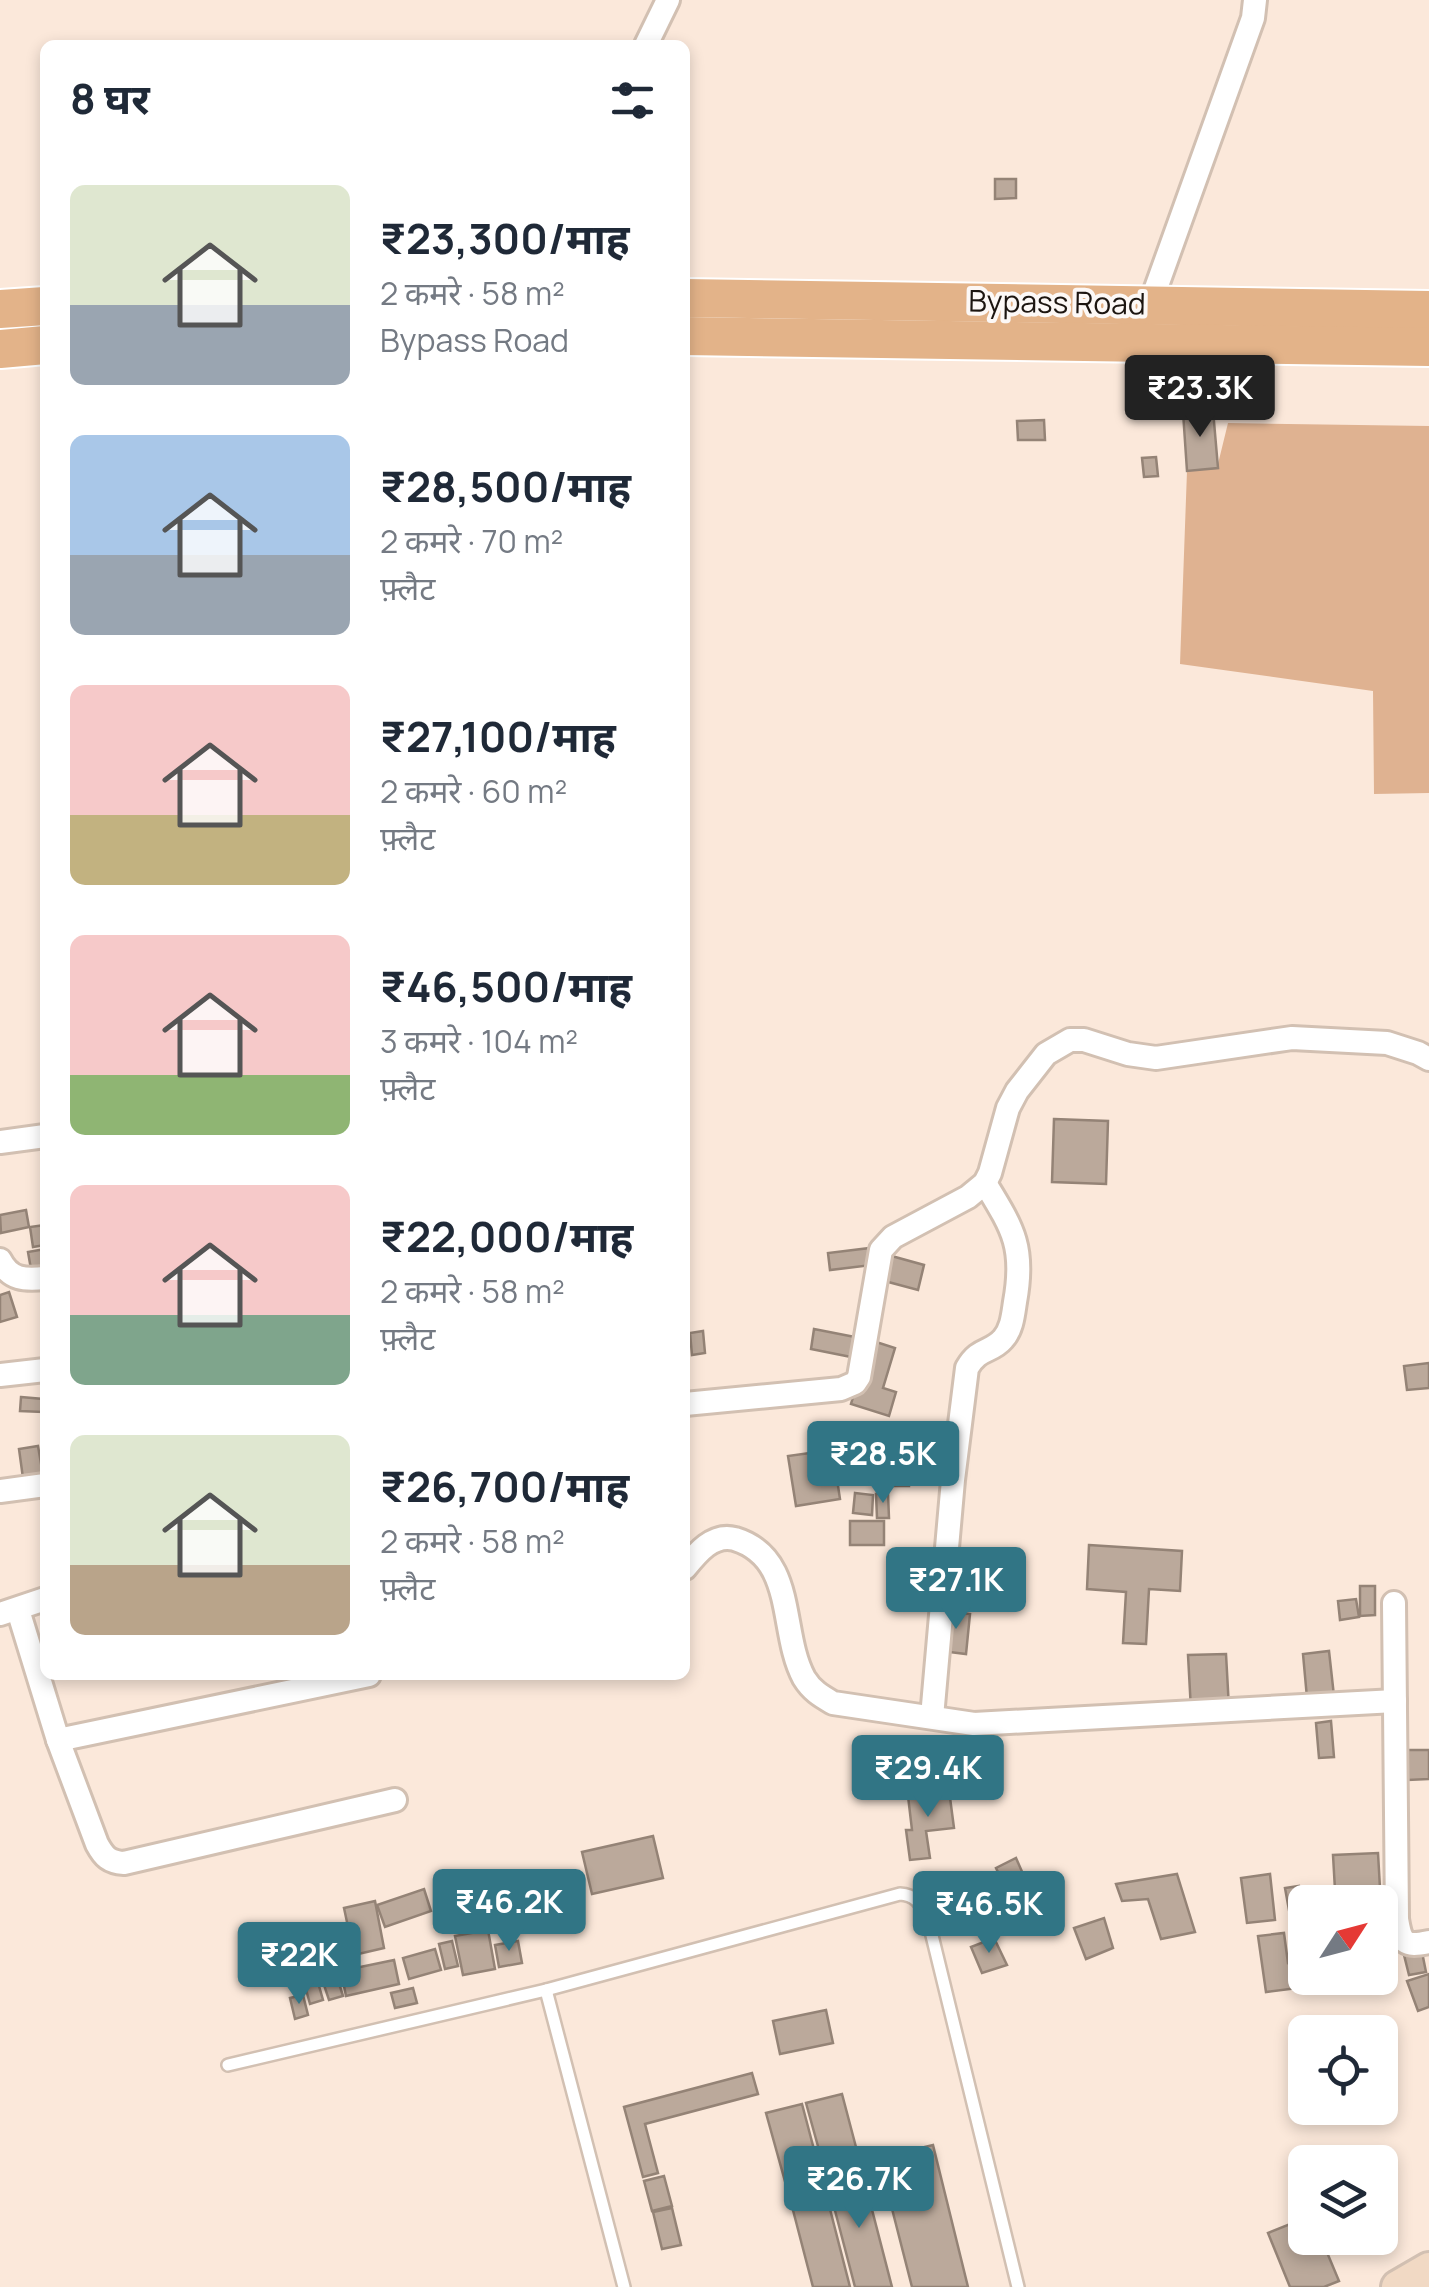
<!DOCTYPE html>
<html lang="hi">
<head>
<meta charset="utf-8">
<style>
	:root { --surface:#fff; --page:#f6f6f7; --text:#1f2937; --muted:#747a83; --accent:#317585 }
	body { margin:0; font-family:Manrope,"Noto Sans Devanagari",sans-serif; background:var(--page); color:var(--text); height:100vh; display:flex; flex-direction:column; font-size:38px; white-space:nowrap }
	* { box-sizing:border-box; margin:0 }
	p { font-size:32px; color:var(--muted) }
	.icon { flex:none; width:55px; height:55px; fill:none; stroke:currentColor; stroke-width:2; stroke-linecap:round; stroke-linejoin:round }
	.map { position:relative; flex:1; overflow:hidden }
	.details { position:absolute; left:40px; top:40px; width:650px; height:1640px; display:flex; flex-direction:column; background:var(--surface); border-radius:15px; box-shadow:0 5px 15px #0003 }
	.details>* { flex:none }
	.needle { width:65px; rotate:54deg }
	.tools { position:absolute; left:1288px; top:1885px; display:grid; gap:20px }
	.tools a { display:grid; place-items:center; width:110px; height:110px; border-radius:15px; background:var(--surface); box-shadow:0 5px 15px #0003; font-size:50px }
	.price { position:absolute; translate:-50% -85px; padding:0 22px; border-radius:10px; background:var(--accent); color:#fff; font-size:32px; line-height:65px; filter:drop-shadow(0 2px 5px #0008) }
	.price::after { content:''; position:absolute; left:50%; top:60px; width:30px; height:22px; margin-left:-15px; background:inherit; clip-path:polygon(0 0,100% 0,50% 100%) }
	.price.active { background:#222; color:#fff }
	ul { padding:0; list-style:none }
	li { display:flex; align-items:center; gap:30px; height:250px; padding:0 30px }
	li span { display:grid; place-items:center; flex:none; width:280px; height:200px; border-radius:15px; color:#555 }
	li>.icon { margin-inline-start:auto }
	span .icon { width:120px; height:120px; fill:#fffc; stroke-width:1 }
	li b { font-size:42px }
	h2 { display:flex; justify-content:space-between; align-items:center; height:120px; padding:0 30px; font-size:42px }
	.map>svg:first-child { display:block }
</style>
</head>
<body>
<div class="map">
<svg width="1429" height="2287" viewBox="0 0 1429 2287">
	<rect width="100%" height="100%" fill="#fbe8da"/>
	<polygon fill="#dfb291" points="1228,423 1429,426 1429,793 1374,794 1373,691 1180,664 1187,471 1217,468"/>
	<g fill="#bba99b" stroke="#948376" stroke-width="2.5">
		<polygon points="995,179 1016,179 1016,198 995,199"/>
		<polygon points="1213,410 1218,468 1187,471 1183,412"/>
		<polygon points="1044,420 1045,440 1018,440 1017,421"/>
		<polygon points="1156,457 1158,476 1144,477 1142,458"/>
		<polygon points="1054,1119 1108,1121 1106,1184 1052,1182"/>
		<polygon points="26,1210 29,1227 1,1233 0,1215"/>
		<polygon points="45,1225 45,1245 33,1247 30,1227"/>
		<polygon points="870,1248 872,1265 830,1270 828,1253"/>
		<polygon points="45,1249 45,1273 32,1275 28,1252"/>
		<polygon points="888,1255 924,1265 918,1290 881,1280"/>
		<polygon points="9,1292 17,1317 0,1322 0,1295"/>
		<polygon points="814,1329 860,1338 856,1358 811,1349"/>
		<polygon points="703,1331 705,1353 692,1355 690,1333"/>
		<polygon points="870,1340 895,1348 883,1388 896,1392 889,1416 851,1404"/>
		<polygon points="1429,1363 1429,1388 1407,1390 1404,1366"/>
		<polygon points="21,1397 43,1399 43,1412 20,1411"/>
		<polygon points="939,1435 944,1482 915,1484 911,1438"/>
		<polygon points="890,1437 909,1437 909,1486 891,1486"/>
		<polygon points="38,1446 43,1475 23,1478 19,1449"/>
		<polygon points="839,1449 842,1465 835,1466 840,1499 796,1506 788,1456"/>
		<polygon points="855,1493 873,1495 872,1515 853,1513"/>
		<polygon points="888,1493 889,1518 877,1518 876,1494"/>
		<rect x="850" y="1521" width="34" height="24"/>
		<polygon points="1089,1545 1182,1551 1180,1591 1149,1589 1146,1644 1123,1643 1126,1592 1087,1589"/>
		<polygon points="1360,1586 1375,1586 1375,1615 1360,1616"/>
		<polygon points="1356,1599 1359,1617 1340,1620 1338,1601"/>
		<polygon points="945,1611 970,1614 966,1654 941,1651"/>
		<polygon points="1329,1651 1334,1696 1307,1698 1303,1654"/>
		<polygon points="1226,1654 1229,1708 1191,1710 1188,1655"/>
		<polygon points="1331,1721 1334,1757 1319,1758 1316,1723"/>
		<polygon points="1408,1750 1429,1750 1429,1779 1408,1780"/>
		<polygon points="949,1790 954,1828 926,1831 930,1858 910,1860 906,1830 912,1830 908,1796"/>
		<polygon points="653,1836 663,1878 592,1894 582,1852"/>
		<polygon points="1378,1853 1380,1888 1335,1890 1333,1855"/>
		<polygon points="1016,1858 1034,1899 1015,1907 996,1868"/>
		<polygon points="1177,1874 1195,1932 1161,1939 1148,1899 1122,1901 1116,1884"/>
		<polygon points="1270,1874 1275,1920 1247,1923 1241,1878"/>
		<polygon points="1299,1886 1303,1907 1289,1910 1285,1888"/>
		<polygon points="424,1889 431,1911 385,1927 377,1905"/>
		<polygon points="375,1901 384,1948 354,1955 344,1908"/>
		<polygon points="570,1916 572,1927 547,1932 544,1921"/>
		<polygon points="1104,1918 1113,1948 1086,1959 1074,1928"/>
		<polygon points="1380,1921 1383,1921 1391,1963 1380,1965"/>
		<polygon points="488,1930 495,1969 463,1975 455,1936"/>
		<polygon points="1284,1933 1288,1963 1302,1961 1306,1987 1266,1992 1258,1936"/>
		<polygon points="994,1938 1007,1965 982,1973 971,1947"/>
		<polygon points="452,1941 458,1966 445,1969 439,1944"/>
		<polygon points="518,1941 522,1963 499,1967 495,1945"/>
		<polygon points="435,1949 441,1970 409,1979 403,1958"/>
		<polygon points="1422,1952 1426,1972 1409,1975 1404,1955"/>
		<polygon points="394,1960 399,1984 346,1996 341,1971"/>
		<polygon points="336,1974 343,1996 329,2000 322,1979"/>
		<polygon points="1429,1974 1429,2007 1418,2011 1407,1981"/>
		<polygon points="317,1979 323,2000 310,2004 304,1982"/>
		<polygon points="413,1988 417,2003 395,2008 391,1993"/>
		<polygon points="303,1995 308,2015 295,2019 290,1998"/>
		<polygon points="826,2010 833,2043 780,2054 773,2021"/>
		<polygon points="752,2073 758,2094 645,2124 658,2173 643,2177 624,2107"/>
		<polygon points="842,2094 861,2166 826,2175 806,2103"/>
		<polygon points="802,2104 821,2176 786,2185 766,2113"/>
		<polygon points="933,2145 968,2287 912,2287 879,2158"/>
		<polygon points="862,2171 892,2287 855,2287 827,2180"/>
		<polygon points="664,2176 672,2206 652,2211 644,2181"/>
		<polygon points="823,2182 850,2287 813,2287 788,2191"/>
		<polygon points="672,2208 681,2245 662,2249 653,2212"/>
		<polygon points="1305,2218 1305,2238 1321,2238 1339,2281 1324,2287 1290,2287 1268,2233"/>
	</g>
	<g fill="none" stroke-linecap="round" stroke-linejoin="round">
		<defs>
			<g id="lane">
				<polyline points="546,1990 624,2287"/>
				<path d="M 228,2065 L 546,1990 L 900,1894 C 915,1895 920,1903 927,1915 L 1018,2287"/>
			</g>
			<g id="street">
				<polyline points="646,45 668,0"/>
				<polyline points="1150,305 1253,18 1255,0"/>
				<polyline points="0,1142 45,1136"/>
				<path d="M 0,1260 C 10,1280 25,1280 45,1278"/>
				<polyline points="0,1375 45,1370"/>
				<polyline points="685,1404 841,1389 855,1383 859,1377 881,1250 893,1237 968,1197 985,1183 990,1173 1008,1108 1017,1091 1046,1054 1070,1040 1084,1040 1128,1054 1156,1058 1292,1038 1387,1043 1418,1053 1429,1059"/>
				<polyline points="0,1491 45,1485"/>
				<path d="M 685,1568 C 697,1553 713,1533 735,1539 C 797,1558 779,1632 804,1678 C 812,1691 821,1696 833,1703 L 974,1724 L 1395,1701"/>
				<path d="M 1394,1603 L 1397,1919 C 1401,1943 1404,1947 1429,1942"/>
				<path d="M 18,1610 L 58,1740 L 97,1844 C 104,1857 109,1862 124,1863 L 395,1800"/>
				<polyline points="0,1614 45,1599"/>
				<path d="M 932,1717 L 953,1480 L 967,1368 C 979,1347 991,1353 1003,1339 C 1012,1329 1013,1315 1015,1302 C 1025,1247 1013,1229 985,1183"/>
				<polyline points="58,1740 369,1675"/>
			</g>
			<polyline id="secondary" points="1398,2287 1429,2269"/>
			<g id="primary">
				<polyline points="685,298 1429,310"/>
				<polyline points="0,309 45,306"/>
				<polyline points="685,336 1429,347"/>
				<polyline points="0,349 45,345"/>
			</g>
		</defs>
		<use href="#lane" stroke="#d2c0b2" stroke-width="16"/>
		<use href="#street" stroke="#d2c0b2" stroke-width="28"/>
		<use href="#secondary" stroke="#d2c0b2" stroke-width="38"/>
		<use href="#primary" stroke="#fff" stroke-width="42"/>
		<use href="#lane" stroke="#fff" stroke-width="11"/>
		<use href="#street" stroke="#fff" stroke-width="22"/>
		<use href="#secondary" stroke="#f1d9c4" stroke-width="32"/>
		<use href="#primary" stroke="#e3b389" stroke-width="38"/>
	</g>
	<g text-anchor="middle" stroke-width="8" stroke-linejoin="round" paint-order="stroke">
		<g font-size="30" fill="#1c1510" stroke="#fcf8f6">
			<text transform="translate(1057 303) rotate(1)" y="10">Bypass Road</text>
		</g>
	</g>
</svg>
<div class="tools">
<a><svg class="needle" viewBox="-14 -14 28 28"><path d="M0-13l5 13h-10z" fill="#e53935"/><path d="M0 13l5-13h-10z" fill="#747a83"/></svg></a>
<a><svg class="icon" aria-label="locate" viewBox="0 0 24 24"><circle cx="12" cy="12" r="6"/><path d="M12 2v4M12 18v4M2 12h4M18 12h4"/></svg></a>
<a><svg class="icon" aria-label="layers" viewBox="0 0 24 24"><path d="M12 4l9 5-9 5-9-5zM3 14l9 5 9-5"/></svg></a>
</div>
<b class="price active" style="left:1200px;top:440px">₹23.3K</b>
<b class="price" style="left:883px;top:1506px">₹28.5K</b>
<b class="price" style="left:956px;top:1632px">₹27.1K</b>
<b class="price" style="left:928px;top:1820px">₹29.4K</b>
<b class="price" style="left:509px;top:1954px">₹46.2K</b>
<b class="price" style="left:989px;top:1956px">₹46.5K</b>
<b class="price" style="left:299px;top:2007px">₹22K</b>
<b class="price" style="left:859px;top:2231px">₹26.7K</b>
<section class="details">
<h2>8 घर<svg class="icon" aria-label="filters" viewBox="0 0 24 24"><path d="M4 7h16M4 17h16"/><circle cx="9" cy="7" r="2"/><circle cx="15" cy="17" r="2"/></svg></h2>
<ul>
<li><span style="background:linear-gradient(#dfe7d0 60%,#9aa5b1 0)"><svg class="icon" aria-label="home" viewBox="0 0 24 24"><path d="M3 11l9-7 9 7M6 9v11h12V9"/></svg></span><div><b>₹23,300/माह</b><p>2 कमरे · 58 m²</p><p>Bypass Road</p></div></li>
<li><span style="background:linear-gradient(#a9c7e8 60%,#9aa5b1 0)"><svg class="icon" aria-label="home" viewBox="0 0 24 24"><path d="M3 11l9-7 9 7M6 9v11h12V9"/></svg></span><div><b>₹28,500/माह</b><p>2 कमरे · 70 m²</p><p>फ़्लैट</p></div></li>
<li><span style="background:linear-gradient(#f6c9c9 65%,#c2b280 0)"><svg class="icon" aria-label="home" viewBox="0 0 24 24"><path d="M3 11l9-7 9 7M6 9v11h12V9"/></svg></span><div><b>₹27,100/माह</b><p>2 कमरे · 60 m²</p><p>फ़्लैट</p></div></li>
<li><span style="background:linear-gradient(#f6c9c9 70%,#8fb573 0)"><svg class="icon" aria-label="home" viewBox="0 0 24 24"><path d="M3 11l9-7 9 7M6 9v11h12V9"/></svg></span><div><b>₹46,500/माह</b><p>3 कमरे · 104 m²</p><p>फ़्लैट</p></div></li>
<li><span style="background:linear-gradient(#f6c9c9 65%,#7fa58c 0)"><svg class="icon" aria-label="home" viewBox="0 0 24 24"><path d="M3 11l9-7 9 7M6 9v11h12V9"/></svg></span><div><b>₹22,000/माह</b><p>2 कमरे · 58 m²</p><p>फ़्लैट</p></div></li>
<li><span style="background:linear-gradient(#dfe7d0 65%,#b9a48a 0)"><svg class="icon" aria-label="home" viewBox="0 0 24 24"><path d="M3 11l9-7 9 7M6 9v11h12V9"/></svg></span><div><b>₹26,700/माह</b><p>2 कमरे · 58 m²</p><p>फ़्लैट</p></div></li>
</ul>
</section>
</div>
</body>
</html>
